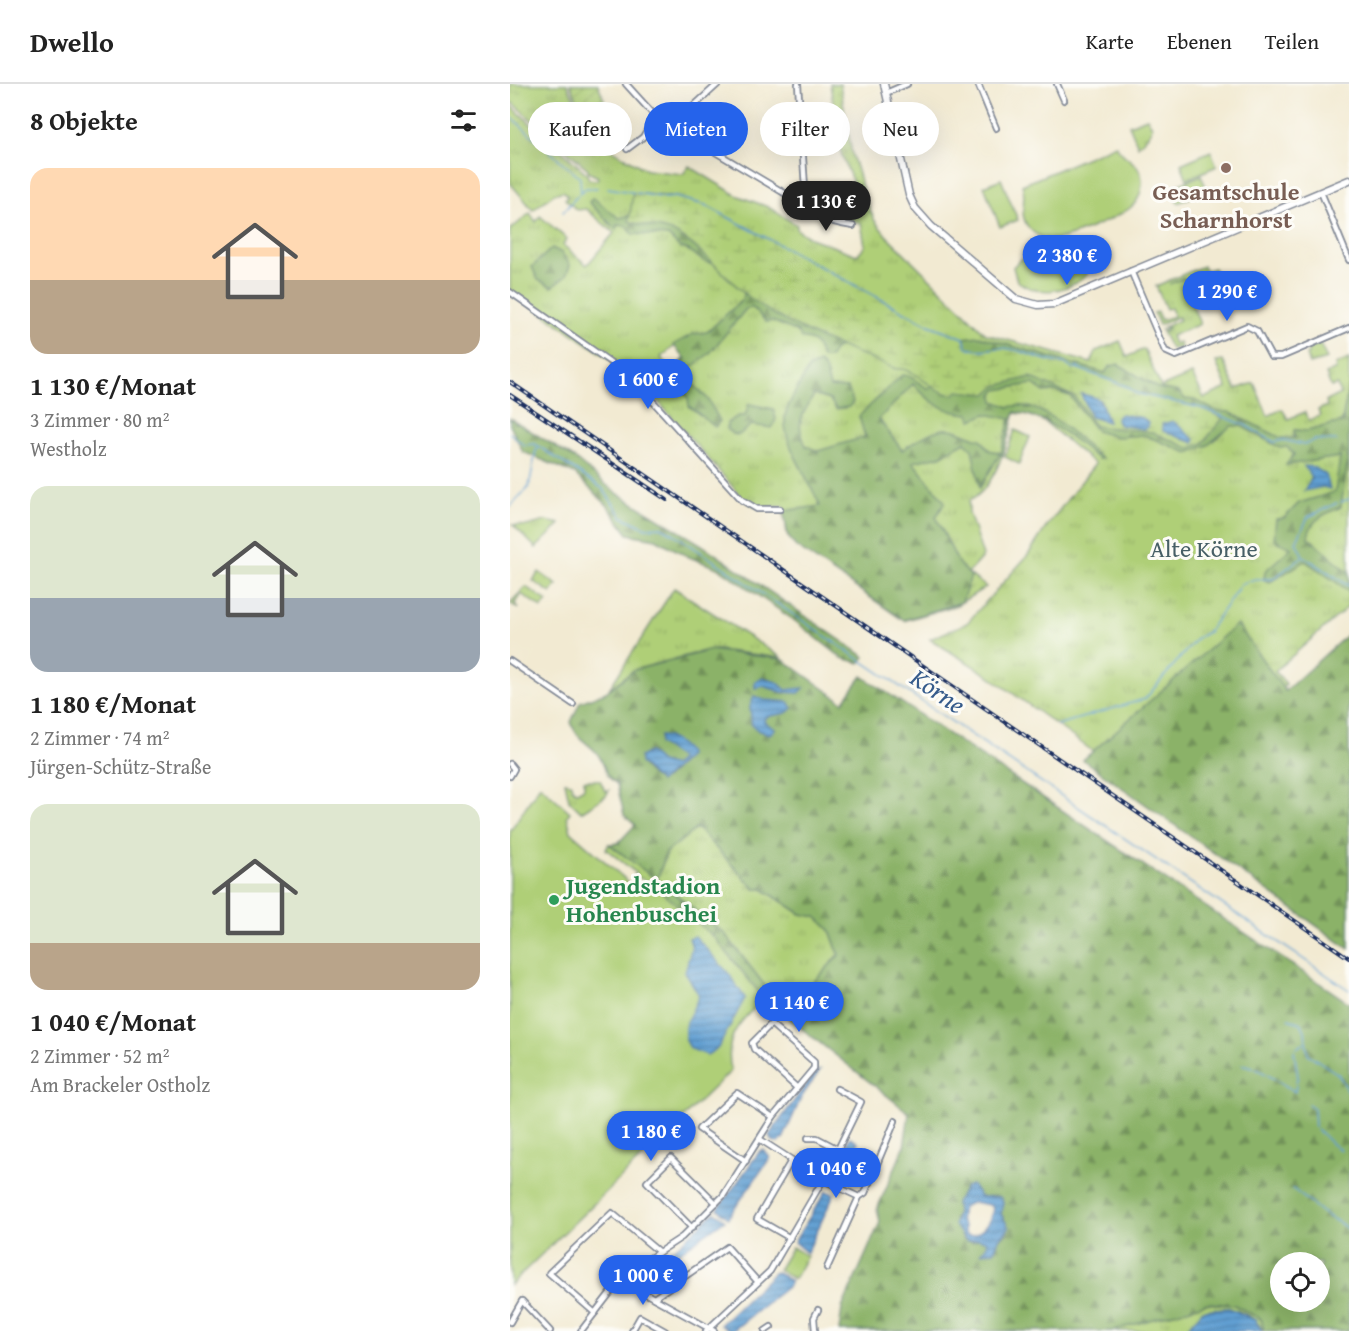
<!DOCTYPE html>
<html lang="de">
<head>
<meta charset="utf-8">
<style>
	:root { --surface:#fff; --page:#f2f2f2; --text:#222; --muted:#767676; --line:#e0e0e0; --accent:#2563eb }
	body { margin:0; font-family:"Gentium Book Plus",serif; background:var(--page); color:var(--text); height:100vh; display:flex; flex-direction:column; font-size:22px; white-space:nowrap }
	* { box-sizing:border-box; margin:0 }
	p { font-size:20px; color:var(--muted) }
	.icon { flex:none; width:33px; height:33px; fill:none; stroke:currentColor; stroke-width:2; stroke-linecap:round; stroke-linejoin:round }
	.map { position:relative; flex:1; overflow:hidden }
	.sheet { display:flex; flex-direction:column; background:var(--surface); width:510px }
	.sheet>* { flex:none }
	.top-card { position:absolute; left:18px; top:18px; width:570px; height:54px; display:flex; gap:12px }
	.tools { position:absolute; left:760px; top:1168px; display:grid; gap:12px }
	.tools a { display:grid; place-items:center; width:60px; height:60px; border-radius:50%; background:var(--surface); box-shadow:0 6px 24px #0002; font-size:30px }
	.price { position:absolute; translate:-50% -51px; padding:0 14px; border-radius:21px; background:var(--accent); color:#fff; font-size:20px; line-height:39px; filter:drop-shadow(0 2px 3px #0008) }
	.price::after { content:''; position:absolute; left:50%; top:36px; width:18px; height:14px; margin-left:-9px; background:inherit; clip-path:polygon(0 0,100% 0,50% 100%) }
	.price.active { background:#222; color:#fff }
	ul { padding:0; list-style:none }
	li { display:grid; align-content:center; gap:12px; height:318px; padding:0 30px }
	li span { display:grid; place-items:center; height:186px; border-radius:18px; color:#555 }
	li>.icon { margin-inline-start:auto }
	span .icon { width:108px; height:108px; fill:#fffc; stroke-width:1 }
	li b { font-size:26px }
	h2 { display:flex; justify-content:space-between; align-items:center; height:72px; padding:0 30px; font-size:26px }
	.pill { padding:0 21px; border-radius:27px; background:var(--surface); box-shadow:0 6px 24px #0002; font-size:21px; line-height:54px }
	.pill.active { background:var(--accent); color:#fff }
	header { display:flex; align-items:center; gap:36px; box-sizing:border-box; height:84px; padding:0 30px; background:var(--surface); border-bottom:2px solid var(--line) }
	header strong { font-size:28px }
	nav { display:flex; gap:33px; margin-inline-start:auto; font-size:21px }
	main { display:flex; flex:1; min-height:0 }
	.map>svg:first-child { display:block }
</style>
</head>
<body>
<header>
<strong>Dwello</strong>
<nav><a>Karte</a><a>Ebenen</a><a>Teilen</a></nav>
</header>
<main>
<section class="sheet">
<h2>8 Objekte<svg class="icon" aria-label="filters" viewBox="0 0 24 24"><path d="M4 7h16M4 17h16"/><circle cx="9" cy="7" r="2"/><circle cx="15" cy="17" r="2"/></svg></h2>
<ul>
<li><span style="background:linear-gradient(#ffd9b3 60%,#b9a48a 0)"><svg class="icon" aria-label="home" viewBox="0 0 24 24"><path d="M3 11l9-7 9 7M6 9v11h12V9"/></svg></span><div><b>1 130 €/Monat</b><p>3 Zimmer · 80 m²</p><p>Westholz</p></div></li>
<li><span style="background:linear-gradient(#dfe7d0 60%,#9aa5b1 0)"><svg class="icon" aria-label="home" viewBox="0 0 24 24"><path d="M3 11l9-7 9 7M6 9v11h12V9"/></svg></span><div><b>1 180 €/Monat</b><p>2 Zimmer · 74 m²</p><p>Jürgen-Schütz-Straße</p></div></li>
<li><span style="background:linear-gradient(#dfe7d0 75%,#b9a48a 0)"><svg class="icon" aria-label="home" viewBox="0 0 24 24"><path d="M3 11l9-7 9 7M6 9v11h12V9"/></svg></span><div><b>1 040 €/Monat</b><p>2 Zimmer · 52 m²</p><p>Am Brackeler Ostholz</p></div></li>
</ul>
</section>
<div class="map">
<svg width="839" height="1247" viewBox="0 0 839 1247">
	<defs>
		<pattern id="grass-tufts" width="24" height="20" patternUnits="userSpaceOnUse" patternTransform="scale(1.5)"><rect width="24" height="20" fill="#afcf77"/><path d="M3 7l-1-3M5 7V3M7 7l1-3M15 17l-1-3M17 17v-4M19 17l1-3" fill="none" stroke="#96b269"/></pattern>
		<pattern id="forest-firs" width="22" height="20" patternUnits="userSpaceOnUse" patternTransform="scale(1.5)"><rect width="22" height="20" fill="#8bb268"/><path d="M5 1l3.5 6h-7zM16 11l3.5 6h-7z" fill="#719159"/></pattern>
		<pattern id="wetland-marsh" width="20" height="14" patternUnits="userSpaceOnUse" patternTransform="scale(1.5)"><rect width="20" height="14" fill="#afcf77"/><path d="M1 5h8M5 5V1M11 12h8M15 12V8" fill="none" stroke="#96b269"/></pattern>
		<pattern id="garden-furrows" width="10" height="10" patternUnits="userSpaceOnUse" patternTransform="scale(1.5)"><rect width="10" height="10" fill="#afcf77"/><path d="M-1 1l2-2M0 10L10 0M9 11l2-2" fill="none" stroke="#96b269"/></pattern>
		<pattern id="water-rules" width="6" height="5" patternUnits="userSpaceOnUse" patternTransform="scale(1.5)"><rect width="6" height="5" fill="#609fd2"/><path d="M0 2.5h6" fill="none" stroke="#4e82ae"/></pattern>
	</defs>
	<rect width="100%" height="100%" fill="#fdfcf7"/>
	<filter id="ink" filterUnits="userSpaceOnUse"><feTurbulence type="fractalNoise" baseFrequency=".0167" numOctaves="2"/><feDisplacementMap in="SourceGraphic" scale="12" xChannelSelector="R" yChannelSelector="G"/><feConvolveMatrix kernelMatrix="1 2 1 2 8 2 1 2 1" color-interpolation-filters="sRGB"/></filter>
	<filter id="wash" filterUnits="userSpaceOnUse"><feTurbulence type="fractalNoise" baseFrequency=".008" numOctaves="4" result="noise"/><feDisplacementMap in="SourceGraphic" scale="24" xChannelSelector="R" yChannelSelector="G"/><feGaussianBlur stdDeviation="1.35" result="paint"/><feColorMatrix in="noise" values="0 0 0 0 0 0 0 0 0 0 0 0 0 0 0 0 0 1.4 0 .05"/><feComposite in="paint" operator="in"/></filter>
	<g filter="url(#wash)">
		<rect width="100%" height="100%" fill="#f2ead2"/>
		<g fill="url(#grass-tufts)" stroke="#657f6a" stroke-width="1.5">
			<path d="M 0,0 L 57,0 L 83,54 L 90,59 L 137,86 L 173,90 L 179,82 L 226,111 L 258,123 L 287,141 L 286,145 L 300,154 L 347,171 L 355,162 L 351,139 L 333,137 L 328,100 L 343,99 L 331,69 L 320,0 L 330,0 L 342,70 L 356,117 L 365,137 L 376,151 L 476,250 L 581,279 L 586,267 L 610,257 L 617,273 L 634,265 L 651,303 L 682,290 L 694,314 L 717,304 L 706,278 L 713,277 L 726,305 L 744,299 L 758,332 L 772,325 L 778,335 L 795,328 L 799,336 L 810,332 L 808,326 L 817,322 L 816,317 L 830,310 L 827,301 L 821,303 L 816,290 L 826,285 L 825,281 L 839,275 L 839,301 L 832,338 L 797,347 L 784,346 L 839,354 L 839,522 L 765,587 L 776,600 L 653,711 L 588,671 L 476,590 L 420,555 L 457,539 L 518,471 L 537,442 L 585,380 L 536,339 L 523,331 L 503,329 C 497,358 487,403 459,417 L 459,429 L 473,472 L 458,489 L 476,503 L 447,521 L 394,537 L 286,462 L 277,451 L 274,422 L 250,424 L 235,417 L 140,308 L 141,303 L 165,287 L 165,283 L 175,274 L 165,262 L 151,273 L 159,282 L 133,301 L 106,279 L 0,207 L 0,146 L 20,129 L 26,138 L 30,132 L 57,155 L 53,161 L 77,181 L 104,149 L 76,125 L 67,126 L 55,115 L 58,112 L 53,107 L 44,110 L 23,126 L 0,99 L 0,21 L 76,89 L 79,95 L 87,96 L 88,93 L 78,88 L 78,85 L 0,17 Z"/>
			<polygon points="637,34 642,42 641,48 628,62 619,41"/>
			<polygon points="693,182 695,187 704,184 707,191 688,200 701,195 706,206 702,203 690,208 685,198 673,194 659,200 673,195 685,199 692,216 687,211 680,215 690,240 661,252 664,260 669,258 671,264 661,265 651,246 656,248 655,245 659,244 654,243 670,236 668,233 649,241 644,229 647,228 651,236 664,232 661,224 656,225 646,202"/>
			<polygon points="721,191 731,217 715,224 718,194"/>
			<polygon points="810,260 817,275 799,280 796,271 799,269 797,265"/>
			<polygon points="36,437 50,440 26,464 3,441 17,442"/>
			<polygon points="29,488 47,501 41,509 23,497"/>
			<polygon points="16,503 37,517 32,524 11,510 5,519 8,525 0,519"/>
			<polygon points="164,504 272,574 201,565 124,586 99,605"/>
			<polygon points="74,696 90,696 95,707 99,706 96,712 71,728 59,716 55,698 61,699 62,704 67,708 74,704"/>
			<polygon points="187,744 245,805 253,805 291,830 306,832 320,846 329,871 281,922 255,902 215,850 147,795 157,768"/>
			<polygon points="99,760 144,794 144,795 140,798 124,792 126,789 96,765"/>
			<polygon points="282,1163 297,1172 284,1195 268,1186"/>
			<polygon points="647,1217 724,1221 751,1235 754,1247 745,1236 734,1229 719,1224 693,1226 675,1247 580,1247"/>
		</g>
		<g fill="url(#forest-firs)" stroke="#537063" stroke-width="1.5" fill-rule="evenodd">
			<path d="M 83,114 L 109,134 L 136,128 L 199,172 L 202,179 C 188,179 183,164 170,164 L 158,152 L 123,150 L 116,142 L 107,141 L 106,146 L 79,118 Z"/>
			<polygon points="42,164 52,169 60,181 56,192 42,203 28,196 22,183"/>
			<path d="M 239,207 L 322,252 L 329,263 L 324,266 L 320,274 L 312,274 C 306,263 307,255 292,255 L 288,248 L 262,237 L 256,238 L 243,224 L 236,225 L 200,269 L 173,290 L 197,314 L 210,337 L 205,343 L 179,322 L 178,314 L 160,290 L 176,275 L 163,261 L 183,250 L 197,248 L 233,215 L 234,209 Z"/>
			<path d="M 469,252 L 595,289 L 599,283 L 608,280 L 648,304 L 669,308 L 675,315 L 684,316 L 706,327 L 719,328 L 771,354 L 784,354 L 784,346 L 797,347 L 832,338 L 839,301 L 839,368 L 831,423 C 815,430 801,434 798,453 L 839,488 L 839,507 L 795,477 L 760,498 L 754,496 L 755,487 L 781,464 L 764,456 L 766,435 L 774,434 L 789,419 L 825,408 L 830,373 L 776,381 L 784,370 L 777,363 L 770,364 L 731,342 L 721,342 L 698,361 L 678,369 L 634,351 L 608,353 L 586,347 L 560,312 L 544,307 L 534,308 L 523,300 L 487,306 L 483,311 L 484,317 L 499,323 C 531,313 569,356 592,375 L 588,375 C 562,353 540,334 505,328 L 493,372 L 490,370 L 470,404 L 462,365 L 455,358 L 430,372 L 403,378 L 435,418 L 426,433 L 449,480 L 461,492 L 452,518 L 394,536 L 285,462 L 278,452 L 273,427 L 310,422 C 300,396 268,354 276,328 C 281,313 292,297 299,283 L 310,279 L 315,285 L 320,303 L 338,304 L 343,318 L 339,323 L 326,325 L 320,316 L 304,311 C 291,333 285,338 296,362 L 308,367 L 355,353 L 349,332 L 392,291 L 399,292 L 417,304 L 423,303 L 446,262 L 454,254 ZM 403,300 C 421,319 433,328 459,330 L 462,336 L 476,330 L 500,335 L 491,369 L 479,366 L 471,355 C 460,354 451,346 440,345 C 424,343 405,358 392,366 L 369,335 Z"/>
			<polygon points="239,320 263,325 266,335 262,344 241,341 229,351 222,350 217,345 217,339 228,332 235,332"/>
			<polygon points="0,334 64,374 105,408 192,461 355,573 350,579 332,574 285,537 210,485 179,473 146,455 118,450 97,421 65,390 13,368 0,341"/>
			<polygon points="727,540 775,607 839,549 839,865 573,676"/>
			<path d="M 201,566 L 272,575 L 333,618 L 352,592 L 839,919 L 839,1247 L 754,1247 L 751,1235 L 724,1221 L 698,1219 L 602,1247 L 329,1247 L 332,1224 L 370,1138 L 367,1125 L 394,1063 L 399,1029 L 254,915 L 205,854 L 142,802 L 144,794 L 99,760 L 108,759 L 125,741 L 114,731 L 107,700 C 94,693 95,678 86,668 C 75,656 66,655 61,638 L 70,618 L 96,608 L 124,586 ZM 159,656 L 170,661 L 174,677 L 155,695 L 143,693 L 133,683 L 144,673 L 150,678 L 163,682 L 172,676 L 154,662 ZM 187,744 L 245,805 L 253,805 L 291,830 L 306,833 L 320,846 L 329,871 L 281,922 L 255,902 L 215,850 L 147,795 L 157,768 ZM 462,1101 L 470,1113 L 487,1112 L 493,1118 L 491,1130 L 498,1142 L 497,1149 L 489,1155 L 484,1167 L 471,1169 L 477,1162 L 477,1157 L 468,1155 L 463,1158 L 453,1155 L 444,1136 L 447,1128 L 446,1119 L 456,1103 ZM 771,1179 L 810,1179 L 810,1218 L 771,1218 Z"/>
		</g>
		<path fill="url(#wetland-marsh)" stroke="#657f6a" stroke-width="1.5" fill-rule="evenodd" d="M 123,109 L 165,113 L 195,121 L 419,241 L 454,254 L 456,262 C 467,270 481,263 493,264 C 514,265 533,279 554,279 L 561,284 L 567,284 L 618,303 L 625,309 L 691,324 L 713,334 L 693,359 L 679,364 L 642,348 L 585,342 L 565,313 L 520,293 L 486,302 L 477,310 L 448,307 L 443,311 C 418,307 405,282 386,285 C 337,264 282,247 239,213 C 214,193 192,163 163,148 C 150,141 133,144 119,137 ZM 572,310 L 591,316 L 597,338 L 581,333 Z"/>
		<polygon fill="url(#garden-furrows)" stroke="#657f6a" stroke-width="1.5" points="60,0 88,0 100,32 116,40 91,57 83,51"/>
		<g fill="#afcf77" stroke="#657f6a" stroke-width="1.5">
			<path d="M 606,61 C 613,77 633,76 632,101 C 631,110 627,119 620,124 C 608,133 557,156 543,155 C 534,155 525,151 519,144 C 507,130 518,115 512,101 Z"/>
			<polygon points="701,67 707,82 677,95 671,80"/>
			<polygon points="691,91 697,106 668,119 661,104"/>
			<polygon points="491,95 508,136 490,143 474,102"/>
			<path d="M 522,172 L 532,179 L 550,173 L 566,172 L 574,175 L 579,184 L 576,192 C 556,208 529,213 507,197 L 503,183 L 510,176 Z"/>
			<polygon points="505,346 520,353 509,380 495,373"/>
			<path d="M 30,701 L 60,728 L 57,732 L 61,748 L 121,800 L 146,803 L 205,854 L 254,915 C 229,939 214,950 221,987 L 0,1201 L 0,747 Z"/>
		</g>
		<g fill="url(#water-rules)" stroke="#3e6798" stroke-width="1.5" fill-rule="evenodd">
			<path d="M 571,310 C 596,316 588,314 598,338 L 581,333 Z"/>
			<polygon points="611,330 633,334 638,339 638,343 634,345 610,341 606,334"/>
			<polygon points="663,337 685,356 684,359 653,347 652,340"/>
			<polygon points="794,382 804,383 816,391 820,405 813,403 794,407 802,394"/>
			<polygon points="252,594 267,598 276,606 294,604 289,609 272,608 253,602 245,604 245,598"/>
			<polygon points="244,612 254,616 279,618 283,624 276,629 255,633 254,638 265,645 260,650 249,647 242,641 240,623"/>
			<path d="M 150,652 C 160,652 176,662 179,672 L 150,698 L 130,679 L 130,673 L 139,668 L 150,678 L 164,682 L 171,675 L 149,660 Z"/>
			<path d="M 185,852 L 219,890 L 235,914 L 208,964 L 197,971 L 181,965 C 166,944 182,932 189,911 L 175,888 L 182,863 L 179,854 Z"/>
			<polygon points="310,986 291,1014 273,1055 268,1059 261,1056 259,1051 305,988"/>
			<polygon points="340,1053 348,1058 328,1099 320,1093"/>
			<polygon points="254,1066 260,1074 218,1134 208,1125 250,1067"/>
			<path d="M 462,1101 L 470,1113 L 490,1113 L 493,1118 L 491,1130 L 499,1144 L 489,1155 L 484,1167 L 471,1169 L 477,1162 L 477,1157 L 468,1155 L 457,1157 L 444,1141 L 447,1128 L 446,1119 L 456,1103 ZM 463,1118 L 480,1121 L 483,1124 C 481,1137 473,1150 459,1152 L 454,1148 L 454,1142 L 450,1136 L 453,1123 Z"/>
			<polygon points="316,1107 324,1110 297,1169 284,1158"/>
			<polygon points="205,1128 215,1136 129,1197 122,1194 123,1190 167,1162"/>
			<polygon points="265,1188 281,1197 277,1203 222,1247 210,1241"/>
			<polygon points="719,1224 745,1236 752,1247 675,1247 693,1226"/>
		</g>
		<g fill="none" stroke-linecap="round" stroke-linejoin="round">
			<g stroke="#609fd2" stroke-width="1.5">
				<polyline points="0,32 70,94 71,108 53,128"/>
				<path d="M 98,104 L 156,114 L 165,113 L 195,121 L 419,241 L 454,254 L 456,262 C 467,270 481,263 493,264 C 514,265 533,279 554,279 L 561,284 L 567,284 L 618,303 L 625,309 L 691,324 L 735,341 L 764,358 L 774,356 L 794,361 L 805,356 L 827,357"/>
				<polyline points="71,108 76,104 87,104"/>
				<polyline points="0,349 14,361 25,360 92,404 113,433 136,444 151,443 164,450 839,906"/>
				<polyline points="831,418 839,415"/>
				<polyline points="827,419 798,433 786,458 793,472 839,502"/>
				<polyline points="0,422 19,403 26,366 29,364"/>
				<polyline points="547,641 635,615 687,554 698,548 731,500 745,495 763,495 793,472"/>
				<polyline points="778,935 791,939 795,947 796,958 786,964"/>
				<polyline points="796,958 798,970 828,990 839,1008"/>
				<polyline points="784,967 788,993 786,998"/>
				<path d="M 732,981 C 744,980 771,1000 784,1007"/>
				<polyline points="785,1008 786,1001"/>
				<polyline points="798,1020 804,1024 805,1043"/>
				<path d="M 807,1046 C 816,1052 821,1062 831,1066"/>
				<polyline points="783,1105 813,1129 839,1145"/>
			</g>
		</g>
	</g>
	<g filter="url(#ink)">
		<g fill="none" stroke-linecap="round" stroke-linejoin="round">
			<defs>
				<g id="street">
					<polyline points="116,0 145,32 276,110 288,110"/>
					<polyline points="288,0 295,103 288,110"/>
					<polyline points="468,0 486,44"/>
					<polyline points="547,0 554,16"/>
					<polyline points="376,9 397,0"/>
					<polyline points="162,42 208,0"/>
					<polyline points="117,65 133,53 145,32"/>
					<polyline points="811,108 839,176"/>
					<path d="M 288,110 C 298,131 321,139 343,142"/>
					<polyline points="621,187 655,267 666,272 737,242 747,247 761,273 771,273 839,244"/>
					<polyline points="0,208 120,292 232,416 247,425 270,425"/>
					<polyline points="0,577 63,620"/>
					<polyline points="0,680 4,685 0,692"/>
					<polyline points="298,1054 307,1054 328,1065"/>
					<polyline points="251,1056 313,1096 349,1113"/>
					<polyline points="236,1077 189,1045 227,1009 263,1033"/>
					<polyline points="182,1144 137,1098 161,1074 206,1119"/>
					<polyline points="280,1154 247,1135 281,1077"/>
					<polyline points="317,1184 349,1113 355,1109 385,1037"/>
					<polyline points="109,1195 204,1247"/>
					<polyline points="144,1214 217,1163 248,1198"/>
					<polyline points="85,1229 39,1189 102,1129 149,1168"/>
					<polyline points="0,1238 12,1217 40,1247"/>
					<polyline points="71,1247 114,1191 172,1153 213,1112 263,1033 304,984 304,978 261,940 242,959 244,965 286,1003"/>
					<polyline points="122,1247 130,1233 155,1247"/>
					<polyline points="196,1247 260,1187 313,1096 351,1018 327,1005"/>
					<polyline points="255,1247 261,1243"/>
					<polyline points="305,1247 304,1234 308,1226"/>
				</g>
				<polyline id="secondary" points="374,0 399,111 405,124 421,142 506,215 528,221 544,220 839,96"/>
			</defs>
			<use href="#street" stroke="#868c98" stroke-width="8"/>
			<use href="#secondary" stroke="#868c98" stroke-width="9"/>
			<use href="#street" stroke="#fff" stroke-width="4.5"/>
			<use href="#secondary" stroke="#fff" stroke-width="6"/>
			<defs>
				<g id="rail">
					<polyline points="0,298 839,874"/>
					<polyline points="0,311 157,416"/>
				</g>
			</defs>
			<use href="#rail" stroke="#1b2f5e" stroke-width="4"/>
			<use href="#rail" stroke="#fdfcf7" stroke-width="1.5" stroke-dasharray="4.5" stroke-linecap="butt"/>
		</g>
	</g>
	<circle fill="#8d6e63" stroke="#fdfcf7" stroke-width="2" cx="716" cy="84" r="6"/>
	<circle fill="#2e9e5b" stroke="#fdfcf7" stroke-width="2" cx="44" cy="816" r="6"/>
	<g text-anchor="middle" stroke-width="6" stroke-linejoin="round" paint-order="stroke">
		<g font-size="24" font-weight="bold" fill="#785e54" stroke="#fdfcf7">
			<text x="716" y="116">Gesamtschule<tspan x="716" dy="28">Scharnhorst</tspan></text>
		</g>
		<g font-size="24" fill="#475f66" stroke="#fdfcf7">
			<text x="694" y="473">Alte Körne</text>
		</g>
		<g font-size="24" font-weight="bold" fill="#27864d" stroke="#fdfcf7" text-anchor="start">
			<text x="56" y="810">Jugendstadion<tspan x="56" dy="28">Hohenbuschei</tspan></text>
		</g>
		<g font-size="26" font-style="italic" fill="#375c8c" stroke="#fdfcf7">
			<text transform="translate(428 607) rotate(34)" y="9">Körne</text>
		</g>
	</g>
</svg>
<div class="tools">
<a><svg class="icon" aria-label="locate" viewBox="0 0 24 24"><circle cx="12" cy="12" r="6"/><path d="M12 2v4M12 18v4M2 12h4M18 12h4"/></svg></a>
</div>
<b class="price active" style="left:316px;top:148px">1 130 €</b>
<b class="price" style="left:557px;top:202px">2 380 €</b>
<b class="price" style="left:717px;top:238px">1 290 €</b>
<b class="price" style="left:138px;top:326px">1 600 €</b>
<b class="price" style="left:289px;top:949px">1 140 €</b>
<b class="price" style="left:141px;top:1078px">1 180 €</b>
<b class="price" style="left:326px;top:1115px">1 040 €</b>
<b class="price" style="left:133px;top:1222px">1 000 €</b>
<div class="top-card">
<a class="pill">Kaufen</a>
<a class="pill active">Mieten</a>
<a class="pill">Filter</a>
<a class="pill">Neu</a>
</div>
</div>
</main>
</body>
</html>
